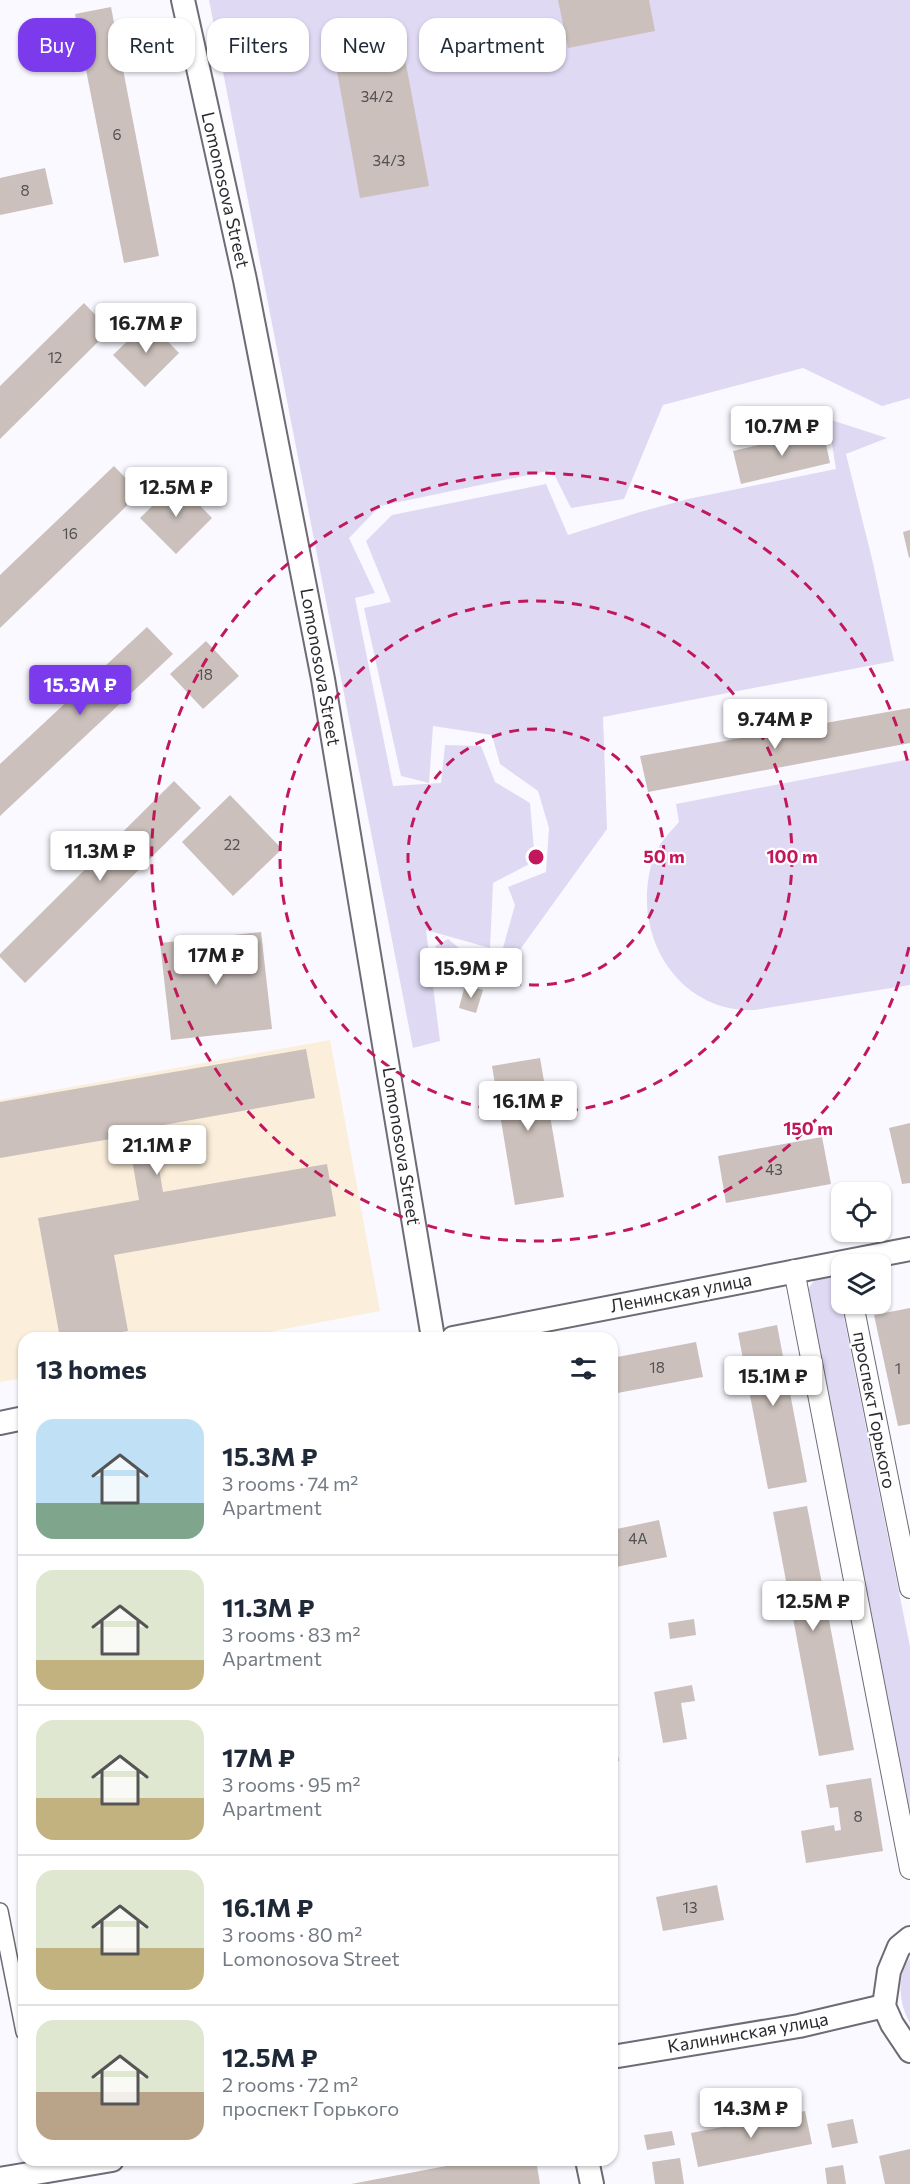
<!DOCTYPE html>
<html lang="en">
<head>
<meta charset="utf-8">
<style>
	:root { --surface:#fff; --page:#f2f2f3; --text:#1f2937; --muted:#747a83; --line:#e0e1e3; --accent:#7c3aed }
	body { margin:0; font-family:Commissioner,sans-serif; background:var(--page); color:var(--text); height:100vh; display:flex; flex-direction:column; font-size:22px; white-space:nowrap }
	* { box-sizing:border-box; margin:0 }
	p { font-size:20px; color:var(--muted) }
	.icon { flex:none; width:33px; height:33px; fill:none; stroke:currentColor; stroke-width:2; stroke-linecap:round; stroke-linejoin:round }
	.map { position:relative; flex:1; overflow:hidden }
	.drawer { position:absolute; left:18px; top:1332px; width:600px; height:834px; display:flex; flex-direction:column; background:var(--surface); border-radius:18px; box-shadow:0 2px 4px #0004 }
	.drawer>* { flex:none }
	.top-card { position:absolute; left:18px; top:18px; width:600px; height:54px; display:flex; gap:12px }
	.controls { position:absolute; left:831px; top:1182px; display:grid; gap:12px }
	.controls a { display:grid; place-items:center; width:60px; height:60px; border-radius:12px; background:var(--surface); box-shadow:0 2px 4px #0004; font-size:30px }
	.price { position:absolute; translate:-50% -51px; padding:0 14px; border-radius:6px; background:#fff; color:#222; font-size:20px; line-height:39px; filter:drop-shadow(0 2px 3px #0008) }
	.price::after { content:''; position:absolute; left:50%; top:36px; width:18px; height:14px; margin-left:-9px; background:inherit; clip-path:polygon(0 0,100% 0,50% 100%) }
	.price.current { background:var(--accent); color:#fff }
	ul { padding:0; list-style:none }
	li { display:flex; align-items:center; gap:18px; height:150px; padding:0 18px }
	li+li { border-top:2px solid var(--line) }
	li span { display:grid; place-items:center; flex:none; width:168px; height:120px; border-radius:18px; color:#555 }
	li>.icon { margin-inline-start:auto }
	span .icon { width:72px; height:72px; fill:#fffc; stroke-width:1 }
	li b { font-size:26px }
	h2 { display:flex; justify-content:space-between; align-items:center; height:72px; padding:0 18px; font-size:26px }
	.chip { padding:0 21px; border-radius:18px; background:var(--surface); box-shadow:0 2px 4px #0004; font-size:21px; line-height:54px }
	.chip.current { background:var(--accent); color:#fff }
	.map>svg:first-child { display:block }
</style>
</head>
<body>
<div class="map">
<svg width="910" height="2184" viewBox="0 0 910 2184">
	<rect width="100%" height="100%" fill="#faf9ff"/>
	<polygon fill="#fbeeda" points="330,1040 380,1311 236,1338 24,1338 24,1378 0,1382 0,1100"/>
	<g fill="#dfd9f4">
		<polygon points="209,0 910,0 910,398 882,406 803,368 663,405 624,499 571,508 552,470 380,506 349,538 375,593 355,598 393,786 441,783 445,745 481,746 495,782 530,803 535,861 493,883 490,948 426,930 440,1041 413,1048"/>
		<polygon points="828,419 887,438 846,454 873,563 894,661 603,717 607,829 493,987 463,969 450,976 435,946 448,939 481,966 501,955 515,905 508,887 546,872 549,828 538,791 500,764 492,735 433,726 429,783 401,776 364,608 391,602 366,541 392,515 546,484 568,535 640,512 688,499 836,469"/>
		<path d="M 910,759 L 910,985 L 755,1010 C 689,1013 644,955 647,892 C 648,879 650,864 656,852 C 661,841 671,831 679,822 L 676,804 Z"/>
		<polygon points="826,1275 837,1283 910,1647 910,1822 808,1289 816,1278"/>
		<path d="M 910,1958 L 910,2023 C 899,2005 896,1976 910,1958 Z"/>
	</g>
	<g fill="#cbc0bb">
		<polygon points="558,0 649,0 655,31 568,48"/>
		<polygon points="111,7 159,256 124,263 75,14"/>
		<polygon points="405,59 429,186 360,198 337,71"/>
		<polygon points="45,168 53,204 0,215 0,178"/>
		<polygon points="84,303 110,330 0,439 0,386"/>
		<polygon points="148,321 179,353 145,387 113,355"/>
		<polygon points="823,430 830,463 741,484 733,451"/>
		<polygon points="114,466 140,493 0,628 0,575"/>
		<polygon points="177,482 212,518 176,554 140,518"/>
		<polygon points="910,530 910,557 909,558 903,532"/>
		<polygon points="147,627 173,654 0,816 0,764"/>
		<polygon points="206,641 239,676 203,709 170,674"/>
		<polygon points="910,708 910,743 648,792 640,756"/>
		<polygon points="174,781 201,808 25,983 0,957 0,954"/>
		<polygon points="230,795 282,849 233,896 182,842"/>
		<polygon points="261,932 272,1029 171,1040 160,943"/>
		<polygon points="465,985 483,990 476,1013 459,1008"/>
		<polygon points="306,1049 315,1098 152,1127 163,1192 327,1164 336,1216 114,1255 128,1331 89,1338 60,1338 38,1218 139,1200 128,1136 0,1158 0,1102"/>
		<polygon points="540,1058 564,1197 515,1205 492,1066"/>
		<polygon points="910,1123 910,1183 902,1184 889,1128"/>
		<polygon points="822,1137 831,1184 726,1203 718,1156"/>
		<polygon points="910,1308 910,1424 898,1426 874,1315"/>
		<polygon points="777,1325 807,1482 768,1489 738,1333"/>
		<polygon points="696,1342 703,1377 612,1394 612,1358"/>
		<polygon points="807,1506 854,1750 819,1756 773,1512"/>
		<polygon points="659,1520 667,1557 616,1567 612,1549 612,1530"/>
		<polygon points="694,1619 696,1635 670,1639 668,1623"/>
		<polygon points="692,1685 695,1701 681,1703 687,1739 663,1743 654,1692"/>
		<polygon points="612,1730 619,1761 612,1762"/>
		<polygon points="871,1778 883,1851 806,1863 801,1831 834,1825 835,1831 841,1830 838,1807 830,1808 826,1785"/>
		<polygon points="717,1885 724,1920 663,1931 656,1897"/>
		<polygon points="805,2111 812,2144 698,2167 691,2133"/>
		<polygon points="853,2119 858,2143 832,2148 827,2124"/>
		<polygon points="672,2131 675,2145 647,2150 644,2135"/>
		<polygon points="910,2149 910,2184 885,2184 879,2156"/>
		<polygon points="680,2158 684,2184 655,2184 652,2162"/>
		<polygon points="478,2160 536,2160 540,2184 351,2184"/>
		<polygon points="843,2165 846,2184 827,2184 825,2168"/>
	</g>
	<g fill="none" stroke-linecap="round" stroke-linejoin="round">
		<defs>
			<polyline id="minor" points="0,1911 24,2032"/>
			<g id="tertiary">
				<polyline points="794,1270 910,1869"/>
				<polyline points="853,1304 910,1588"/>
			</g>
			<g id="secondary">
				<polyline points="183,0 245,280 323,679 433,1338"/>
				<polyline points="453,1338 910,1249"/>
				<polyline points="0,1423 24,1418"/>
				<polyline points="910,1938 899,1947 889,1971 884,2006 892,2024 910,2051"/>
				<polyline points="612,2057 799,2026 884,2006"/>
				<polyline points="587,2160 592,2184"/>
				<polyline points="0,2179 112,2160"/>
			</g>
		</defs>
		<use href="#minor" stroke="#6d6b74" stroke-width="18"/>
		<use href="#tertiary" stroke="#6d6b74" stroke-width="22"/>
		<use href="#secondary" stroke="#6d6b74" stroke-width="26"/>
		<use href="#minor" stroke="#fff" stroke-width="15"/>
		<use href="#tertiary" stroke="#fff" stroke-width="20"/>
		<use href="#secondary" stroke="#fff" stroke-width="22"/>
	</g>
	<g fill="none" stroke="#c2185b" stroke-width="3" stroke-dasharray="10 8">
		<circle cx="536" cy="857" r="128"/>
		<circle cx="536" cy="857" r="256"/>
		<path d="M909 947A384 384 0 1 1 909 767"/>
	</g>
	<g text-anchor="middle" stroke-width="4.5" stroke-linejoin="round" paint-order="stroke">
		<g font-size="15" fill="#535051">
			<text x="377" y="102">34/2</text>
			<text x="117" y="140">6</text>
			<text x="389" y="166">34/3</text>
			<text x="25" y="196">8</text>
			<text x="55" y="363">12</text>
			<text x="70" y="539">16</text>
			<text x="205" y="680">18</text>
			<text x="232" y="850">22</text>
			<text x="774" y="1175">43</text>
			<text x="657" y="1373">18</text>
			<text x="898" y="1374">1</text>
			<text x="638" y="1544">4А</text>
			<text x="858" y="1822">8</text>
			<text x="690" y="1913">13</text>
		</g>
		<g font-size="18" fill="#2b2a2e" stroke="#fff">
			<text transform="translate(225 190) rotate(77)" y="6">Lomonosova Street</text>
			<text transform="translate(320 667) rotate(80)" y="6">Lomonosova Street</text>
			<text transform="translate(401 1146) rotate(81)" y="6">Lomonosova Street</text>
			<text transform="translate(681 1293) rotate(-11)" y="6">Ленинская улица</text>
			<text transform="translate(874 1410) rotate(79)" y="6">проспект Горького</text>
			<text transform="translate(748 2033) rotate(-10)" y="6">Калининская улица</text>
		</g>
	</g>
	<circle cx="536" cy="857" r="9" fill="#c2185b" stroke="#fff" stroke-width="3"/>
	<g font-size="18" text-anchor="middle" font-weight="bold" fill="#c2185b" stroke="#fff" stroke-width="4.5" stroke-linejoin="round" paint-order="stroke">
		<text x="664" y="863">50 m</text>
		<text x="792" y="863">100 m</text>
		<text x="808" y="1135">150 m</text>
	</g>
</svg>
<div class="controls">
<a><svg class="icon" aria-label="locate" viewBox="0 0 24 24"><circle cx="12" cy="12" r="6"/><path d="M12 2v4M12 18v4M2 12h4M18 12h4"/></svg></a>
<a><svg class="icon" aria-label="layers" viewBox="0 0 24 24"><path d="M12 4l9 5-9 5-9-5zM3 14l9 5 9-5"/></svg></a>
</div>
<b class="price" style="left:146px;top:354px">16.7M ₽</b>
<b class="price" style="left:782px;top:457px">10.7M ₽</b>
<b class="price" style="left:176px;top:518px">12.5M ₽</b>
<b class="price current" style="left:80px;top:716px">15.3M ₽</b>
<b class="price" style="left:775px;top:750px">9.74M ₽</b>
<b class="price" style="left:100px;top:882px">11.3M ₽</b>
<b class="price" style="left:216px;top:986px">17M ₽</b>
<b class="price" style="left:471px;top:999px">15.9M ₽</b>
<b class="price" style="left:528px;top:1132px">16.1M ₽</b>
<b class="price" style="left:157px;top:1176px">21.1M ₽</b>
<b class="price" style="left:773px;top:1407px">15.1M ₽</b>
<b class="price" style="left:813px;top:1632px">12.5M ₽</b>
<b class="price" style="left:751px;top:2139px">14.3M ₽</b>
<div class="top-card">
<a class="chip current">Buy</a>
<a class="chip">Rent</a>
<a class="chip">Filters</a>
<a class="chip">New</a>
<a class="chip">Apartment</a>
</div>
<section class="drawer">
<h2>13 homes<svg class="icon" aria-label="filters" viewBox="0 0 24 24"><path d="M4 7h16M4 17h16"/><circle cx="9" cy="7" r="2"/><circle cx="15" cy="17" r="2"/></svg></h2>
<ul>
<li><span style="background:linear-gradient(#bfe0f5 70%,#7fa58c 0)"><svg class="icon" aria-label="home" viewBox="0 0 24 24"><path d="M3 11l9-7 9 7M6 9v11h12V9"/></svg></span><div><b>15.3M ₽</b><p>3 rooms · 74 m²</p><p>Apartment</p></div></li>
<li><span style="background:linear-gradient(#dfe7d0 75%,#c2b280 0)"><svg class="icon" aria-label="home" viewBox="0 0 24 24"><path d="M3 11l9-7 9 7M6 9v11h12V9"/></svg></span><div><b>11.3M ₽</b><p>3 rooms · 83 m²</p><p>Apartment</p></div></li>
<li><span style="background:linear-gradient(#dfe7d0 65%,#c2b280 0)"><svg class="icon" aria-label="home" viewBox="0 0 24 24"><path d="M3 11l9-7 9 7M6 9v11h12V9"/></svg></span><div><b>17M ₽</b><p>3 rooms · 95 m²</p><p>Apartment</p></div></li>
<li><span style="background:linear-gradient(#dfe7d0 65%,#c2b280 0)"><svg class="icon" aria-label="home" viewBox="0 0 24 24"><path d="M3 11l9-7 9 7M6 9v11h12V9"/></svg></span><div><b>16.1M ₽</b><p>3 rooms · 80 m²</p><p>Lomonosova Street</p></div></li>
<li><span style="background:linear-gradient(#dfe7d0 60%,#b9a48a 0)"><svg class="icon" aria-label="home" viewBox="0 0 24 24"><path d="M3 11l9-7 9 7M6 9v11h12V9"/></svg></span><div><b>12.5M ₽</b><p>2 rooms · 72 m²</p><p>проспект Горького</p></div></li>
</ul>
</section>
</div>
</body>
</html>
